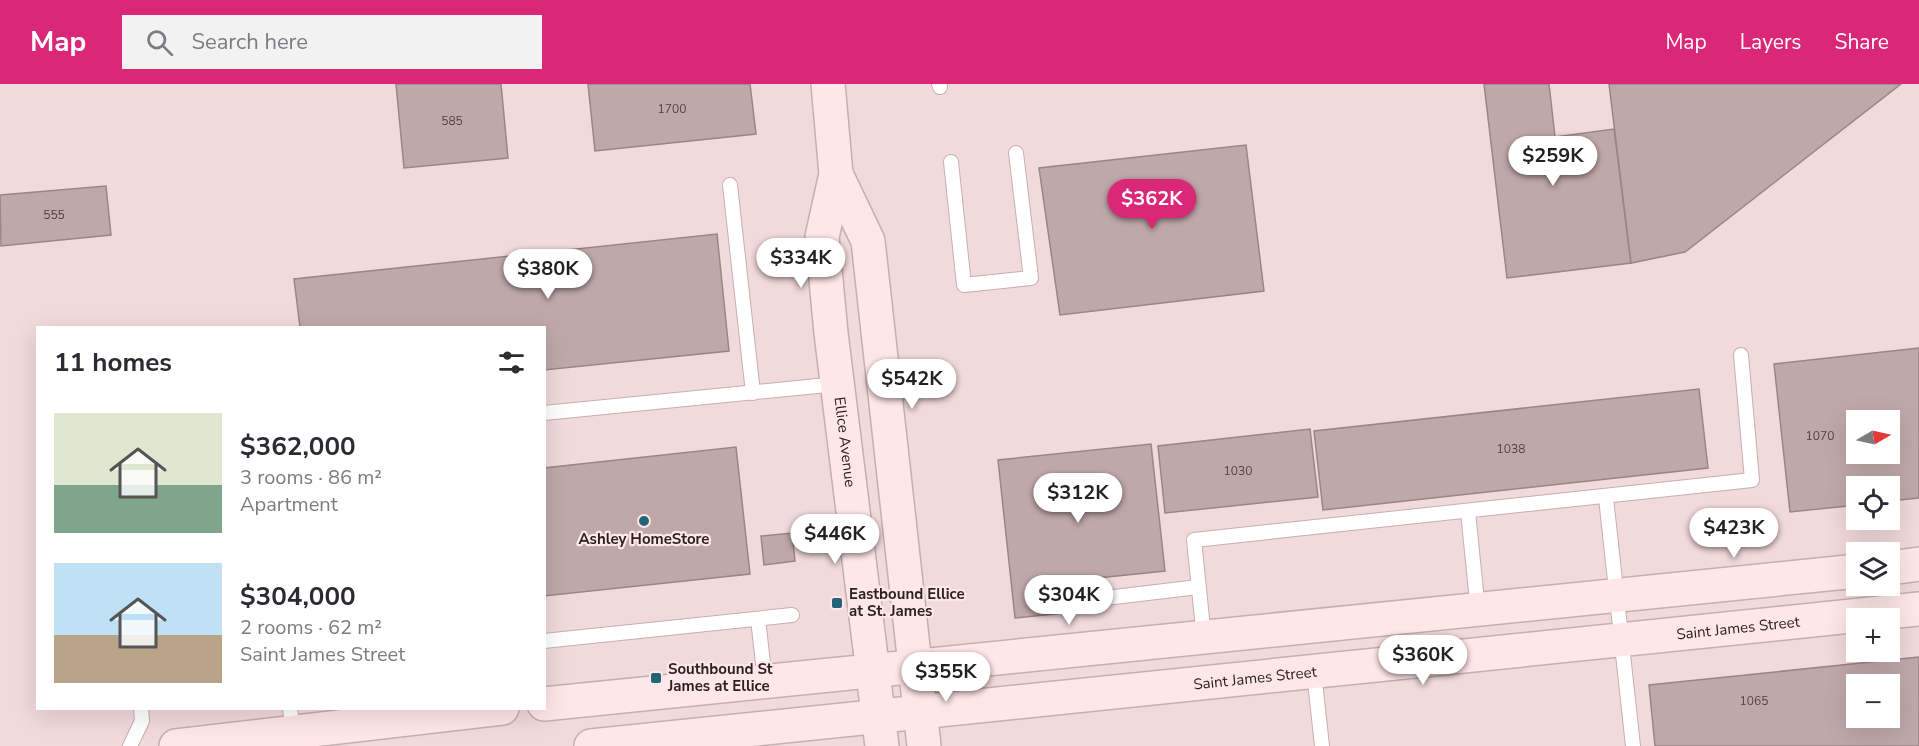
<!DOCTYPE html>
<html lang="en">
<head>
<meta charset="utf-8">
<style>
	:root { --surface:#fff; --page:#f2f2f3; --text:#2b2b33; --muted:#7c7c81; --accent:#db2777 }
	body { margin:0; font-family:"Nunito Sans",sans-serif; background:var(--page); color:var(--text); height:100vh; display:flex; flex-direction:column; font-size:22px; white-space:nowrap }
	* { box-sizing:border-box; margin:0 }
	p { font-size:20px; color:var(--muted) }
	.icon { flex:none; width:33px; height:33px; fill:none; stroke:currentColor; stroke-width:2; stroke-linecap:round; stroke-linejoin:round }
	.map { position:relative; flex:1; overflow:hidden }
	.panel { position:absolute; left:36px; top:242px; width:510px; height:384px; display:flex; flex-direction:column; background:var(--surface); border-radius:0px; box-shadow:0 6px 24px #0002 }
	.panel>* { flex:none }
	.needle { width:39px; rotate:81deg }
	.fabs { position:absolute; left:1846px; top:326px; display:grid; gap:12px }
	.fabs a { display:grid; place-items:center; width:54px; height:54px; border-radius:0px; background:var(--surface); box-shadow:0 6px 24px #0002; font-size:30px }
	.price { position:absolute; translate:-50% -51px; padding:0 14px; border-radius:21px; background:#fff; color:#222; font-size:20px; line-height:39px; filter:drop-shadow(0 2px 3px #0008) }
	.price::after { content:''; position:absolute; left:50%; top:36px; width:18px; height:14px; margin-left:-9px; background:inherit; clip-path:polygon(0 0,100% 0,50% 100%) }
	.price.on { background:var(--accent); color:#fff }
	ul { padding:0; list-style:none }
	li { display:flex; align-items:center; gap:18px; height:150px; padding:0 18px }
	li span { display:grid; place-items:center; flex:none; width:168px; height:120px; border-radius:0px; color:#555 }
	li>.icon { margin-inline-start:auto }
	span .icon { width:72px; height:72px; fill:#fffc; stroke-width:1 }
	li b { font-size:26px }
	h2 { display:flex; justify-content:space-between; align-items:center; height:72px; padding:0 18px; font-size:26px }
	header { display:flex; align-items:center; gap:36px; box-sizing:border-box; height:84px; padding:0 30px; background:var(--accent); color:#fff }
	header strong { font-size:28px }
	nav { display:flex; gap:33px; margin-inline-start:auto; font-size:21px }
	.search { width:420px; height:54px; background:var(--page); display:flex; align-items:center; gap:15px; box-sizing:border-box; padding:0 21px; border-radius:0px; color:var(--muted); font-size:22px }
	.map>svg:first-child { display:block }
</style>
</head>
<body>
<header>
<strong>Map</strong>
<div class="search"><svg class="icon" aria-label="search" viewBox="0 0 24 24"><circle cx="10" cy="10" r="6"/><path d="M15 15l6 6"/></svg>Search here</div>
<nav><a>Map</a><a>Layers</a><a>Share</a></nav>
</header>
<div class="map">
<svg width="1919" height="662" viewBox="0 0 1919 662">
	<rect width="100%" height="100%" fill="#f2d9db"/>
	<g fill="#c0a8aa" stroke="#9b8586" stroke-width="1.5" fill-rule="evenodd">
		<polygon points="396,0 501,0 508,74 404,84"/>
		<polygon points="588,0 750,0 756,50 595,67"/>
		<polygon points="1484,0 1549,0 1555,53 1614,45 1631,179 1507,194"/>
		<polygon points="1609,0 1901,0 1685,168 1631,179"/>
		<polygon points="1246,61 1264,207 1060,231 1039,84"/>
		<polygon points="106,102 111,151 1,162 0,111"/>
		<polygon points="717,150 729,267 544,286 544,243 300,243 294,195"/>
		<path d="M 1919,264 L 1919,414 L 1890,417 L 1890,402 L 1857,402 L 1857,421 L 1790,428 L 1774,280 ZM 1857,336 L 1890,336 L 1890,369 L 1857,369 Z"/>
		<polygon points="1699,305 1708,384 1323,426 1314,347"/>
		<polygon points="1310,345 1318,413 1165,429 1158,362"/>
		<polygon points="1151,360 1165,487 1088,495 1091,526 1015,534 998,376"/>
		<polygon points="736,363 750,490 544,512 544,384"/>
		<polygon points="792,449 795,477 764,481 761,452"/>
		<path d="M 1919,573 L 1919,662 L 1655,662 L 1649,601 ZM 1857,600 L 1890,600 L 1890,633 L 1857,633 Z"/>
	</g>
	<g fill="none" stroke-linecap="round" stroke-linejoin="round">
		<defs>
			<g id="lane">
				<polyline points="939,0 940,3"/>
				<polyline points="951,78 964,201 1031,194 1016,69"/>
				<polyline points="730,101 753,309"/>
				<polyline points="544,329 837,300"/>
				<polyline points="1606,414 1633,662"/>
				<polyline points="1468,428 1478,527"/>
				<polyline points="1106,514 1198,503"/>
				<polyline points="758,535 765,597"/>
				<polyline points="1204,554 1194,456 1752,396 1741,271"/>
				<polyline points="544,557 792,531"/>
				<polyline points="1314,588 1322,662"/>
				<polyline points="290,624 293,649"/>
				<polyline points="130,662 142,637 141,624"/>
			</g>
			<g id="secondary">
				<polyline points="828,0 836,90 822,153 831,249 882,662"/>
				<polyline points="836,90 868,157 924,662"/>
				<polyline points="1890,484 1919,480"/>
				<path d="M 544,620 C 982,574 1420,535 1857,487"/>
				<polyline points="176,662 502,624"/>
				<polyline points="591,662 1919,525"/>
			</g>
		</defs>
		<use href="#lane" stroke="#c6afb0" stroke-width="16"/>
		<use href="#secondary" stroke="#c6afb0" stroke-width="36"/>
		<use href="#lane" stroke="#fff" stroke-width="14"/>
		<use href="#secondary" stroke="#ffe6e8" stroke-width="33"/>
	</g>
	<g fill="#246479" stroke="#ffe6e8" stroke-width="2">
		<circle cx="644" cy="437" r="6"/>
		<rect x="831" y="513" width="12" height="12" rx="3"/>
		<rect x="650" y="588" width="12" height="12" rx="3"/>
	</g>
	<g text-anchor="middle" stroke-width="4.5" stroke-linejoin="round" paint-order="stroke">
		<g font-size="12" fill="#504344">
			<text x="672" y="29">1700</text>
			<text x="452" y="41">585</text>
			<text x="54" y="135">555</text>
			<text x="1820" y="356">1070</text>
			<text x="1511" y="369">1038</text>
			<text x="1238" y="391">1030</text>
			<text x="1754" y="621">1065</text>
		</g>
		<g font-size="15" fill="#2a2122" stroke="#ffe6e8">
			<text transform="translate(845 358) rotate(83)" y="5">Ellice Avenue</text>
			<text transform="translate(1738 544) rotate(-6)" y="5">Saint James Street</text>
			<text transform="translate(1255 594) rotate(-6)" y="5">Saint James Street</text>
		</g>
		<g font-size="15" font-weight="bold" fill="#2a2122" stroke="#ffe6e8" text-anchor="start">
			<text x="644" y="460" text-anchor="middle">Ashley HomeStore</text>
			<text x="849" y="515">Eastbound Ellice<tspan x="849" dy="17">at St. James</tspan></text>
			<text x="668" y="590">Southbound St<tspan x="668" dy="17">James at Ellice</tspan></text>
		</g>
	</g>
</svg>
<div class="fabs">
<a><svg class="needle" viewBox="-14 -14 28 28"><path d="M0-13l5 13h-10z" fill="#e53935"/><path d="M0 13l5-13h-10z" fill="#7c7c81"/></svg></a>
<a><svg class="icon" aria-label="locate" viewBox="0 0 24 24"><circle cx="12" cy="12" r="6"/><path d="M12 2v4M12 18v4M2 12h4M18 12h4"/></svg></a>
<a><svg class="icon" aria-label="layers" viewBox="0 0 24 24"><path d="M12 4l9 5-9 5-9-5zM3 14l9 5 9-5"/></svg></a>
<a>+</a>
<a>−</a>
</div>
<b class="price" style="left:1553px;top:103px">$259K</b>
<b class="price on" style="left:1152px;top:146px">$362K</b>
<b class="price" style="left:801px;top:205px">$334K</b>
<b class="price" style="left:548px;top:216px">$380K</b>
<b class="price" style="left:912px;top:326px">$542K</b>
<b class="price" style="left:1078px;top:440px">$312K</b>
<b class="price" style="left:1734px;top:475px">$423K</b>
<b class="price" style="left:835px;top:481px">$446K</b>
<b class="price" style="left:1069px;top:542px">$304K</b>
<b class="price" style="left:1423px;top:602px">$360K</b>
<b class="price" style="left:946px;top:619px">$355K</b>
<section class="panel">
<h2>11 homes<svg class="icon" aria-label="filters" viewBox="0 0 24 24"><path d="M4 7h16M4 17h16"/><circle cx="9" cy="7" r="2"/><circle cx="15" cy="17" r="2"/></svg></h2>
<ul>
<li><span style="background:linear-gradient(#dfe7d0 60%,#7fa58c 0)"><svg class="icon" aria-label="home" viewBox="0 0 24 24"><path d="M3 11l9-7 9 7M6 9v11h12V9"/></svg></span><div><b>$362,000</b><p>3 rooms · 86 m²</p><p>Apartment</p></div></li>
<li><span style="background:linear-gradient(#bfe0f5 60%,#b9a48a 0)"><svg class="icon" aria-label="home" viewBox="0 0 24 24"><path d="M3 11l9-7 9 7M6 9v11h12V9"/></svg></span><div><b>$304,000</b><p>2 rooms · 62 m²</p><p>Saint James Street</p></div></li>
</ul>
</section>
</div>
</body>
</html>
